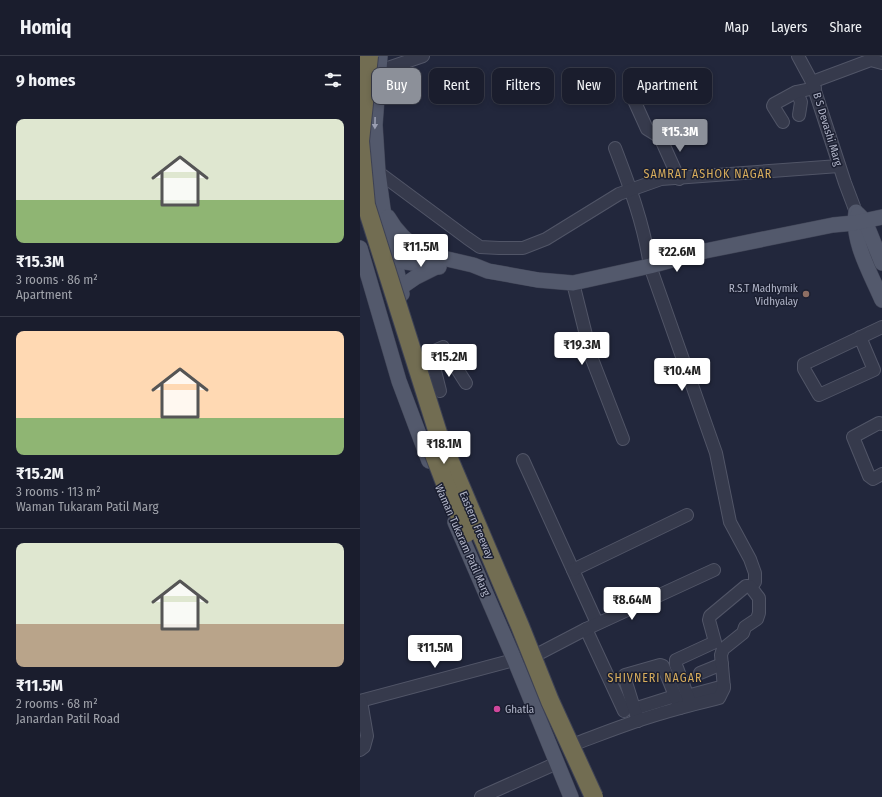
<!DOCTYPE html>
<html lang="en">
<head>
<meta charset="utf-8">
<style>
	:root { --surface:#1a1d2d; --page:#272a39; --text:#f1f3f6; --muted:#9fa2aa; --line:#383b49; --accent:#8c9099 }
	body { margin:0; font-family:"Fira Sans Condensed",sans-serif; background:var(--page); color:var(--text); height:100vh; display:flex; flex-direction:column; font-size:15px; white-space:nowrap }
	* { box-sizing:border-box; margin:0 }
	p { font-size:13px; color:var(--muted) }
	.icon { flex:none; width:22px; height:22px; fill:none; stroke:currentColor; stroke-width:2; stroke-linecap:round; stroke-linejoin:round }
	.map { position:relative; flex:1; overflow:hidden }
	.details { display:flex; flex-direction:column; background:var(--surface); width:360px }
	.details>* { flex:none }
	.banner { position:absolute; left:12px; top:12px; width:380px; height:36px; display:flex; gap:8px }
	.price { position:absolute; translate:-50% -34px; padding:0 9px; border-radius:4px; background:#fff; color:#222; font-size:13px; line-height:26px; filter:drop-shadow(0 1px 2px #0008) }
	.price::after { content:''; position:absolute; left:50%; top:24px; width:12px; height:9px; margin-left:-6px; background:inherit; clip-path:polygon(0 0,100% 0,50% 100%) }
	.price.active { background:var(--accent); color:#fff }
	ul { padding:0; list-style:none }
	li { display:grid; align-content:center; gap:8px; height:212px; padding:0 16px }
	li+li { border-top:1px solid var(--line) }
	li span { display:grid; place-items:center; height:124px; border-radius:8px; color:#555 }
	li>.icon { margin-inline-start:auto }
	span .icon { width:72px; height:72px; fill:#fffc; stroke-width:1 }
	li b { font-size:17px }
	h2 { display:flex; justify-content:space-between; align-items:center; height:48px; padding:0 16px; font-size:17px }
	.tag { padding:0 14px; border-radius:8px; background:var(--surface); box-shadow:0 2px 6px #0003,0 0 0 1px var(--line); font-size:14px; line-height:36px }
	.tag.active { background:var(--accent); color:#fff }
	header { display:flex; align-items:center; gap:24px; box-sizing:border-box; height:56px; padding:0 20px; background:var(--surface); border-bottom:1px solid var(--line) }
	header strong { font-size:19px }
	nav { display:flex; gap:22px; margin-inline-start:auto; font-size:14px }
	main { display:flex; flex:1; min-height:0 }
	.map>svg:first-child { display:block }
</style>
</head>
<body>
<header>
<strong>Homiq</strong>
<nav><a>Map</a><a>Layers</a><a>Share</a></nav>
</header>
<main>
<section class="details">
<h2>9 homes<svg class="icon" aria-label="filters" viewBox="0 0 24 24"><path d="M4 7h16M4 17h16"/><circle cx="9" cy="7" r="2"/><circle cx="15" cy="17" r="2"/></svg></h2>
<ul>
<li><span style="background:linear-gradient(#dfe7d0 65%,#8fb573 0)"><svg class="icon" aria-label="home" viewBox="0 0 24 24"><path d="M3 11l9-7 9 7M6 9v11h12V9"/></svg></span><div><b>₹15.3M</b><p>3 rooms · 86 m²</p><p>Apartment</p></div></li>
<li><span style="background:linear-gradient(#ffd9b3 70%,#8fb573 0)"><svg class="icon" aria-label="home" viewBox="0 0 24 24"><path d="M3 11l9-7 9 7M6 9v11h12V9"/></svg></span><div><b>₹15.2M</b><p>3 rooms · 113 m²</p><p>Waman Tukaram Patil Marg</p></div></li>
<li><span style="background:linear-gradient(#dfe7d0 65%,#b9a48a 0)"><svg class="icon" aria-label="home" viewBox="0 0 24 24"><path d="M3 11l9-7 9 7M6 9v11h12V9"/></svg></span><div><b>₹11.5M</b><p>2 rooms · 68 m²</p><p>Janardan Patil Road</p></div></li>
</ul>
</section>
<div class="map">
<svg width="522" height="741" viewBox="0 0 522 741">
	<rect width="100%" height="100%" fill="#22273c"/>
	<g fill="none" stroke-linecap="round" stroke-linejoin="round">
		<defs>
			<g id="minor">
				<polyline points="438,0 452,26"/>
				<polyline points="19,15 63,0"/>
				<polyline points="437,36 441,46 439,59"/>
				<polyline points="273,42 287,73 300,81 319,123"/>
				<polyline points="423,66 413,50 414,48 436,36 455,32"/>
				<path d="M 255,92 C 270,131 284,169 290,210 L 356,397 L 370,466 L 390,503 L 395,517 L 395,526 L 391,531"/>
				<polyline points="18,116 107,182 120,191 139,192 163,192 186,183 259,138 301,123 479,110"/>
				<polyline points="496,156 485,127 452,26 511,4 522,7"/>
				<polyline points="213,227 232,303 263,383"/>
				<polyline points="500,281 514,314 459,339 444,313 444,308 522,271"/>
				<polyline points="80,335 71,299 72,296 83,291 106,327"/>
				<polyline points="522,368 519,367 493,381 509,420 513,423 522,418"/>
				<polyline points="163,404 237,567"/>
				<polyline points="213,514 327,459"/>
				<polyline points="226,573 264,655"/>
				<polyline points="340,617 362,608"/>
				<polyline points="327,640 364,630"/>
				<polyline points="0,645 180,597 226,573 354,514"/>
				<polyline points="274,653 315,640"/>
				<polyline points="278,665 265,623 265,619 300,609 303,610 320,652"/>
				<path d="M 217,687 C 244,677 271,666 299,658 C 318,652 339,647 359,642 L 364,632 L 361,599 L 363,593 L 383,577 L 385,571 L 397,563 L 399,557 L 399,542 L 390,530 L 386,530 L 350,560 L 349,564 L 355,586 L 316,604 L 316,609 L 331,649"/>
				<polyline points="0,694 4,691 7,680 1,645"/>
				<polyline points="121,741 197,707"/>
			</g>
			<g id="major">
				<polyline points="20,0 15,69 18,116 23,153 42,238"/>
				<path d="M 496,156 C 491,185 511,218 522,244"/>
				<polyline points="498,158 505,165 522,207"/>
				<path d="M 28,161 C 36,175 46,186 61,194"/>
				<polyline points="22,188 113,209 128,215 178,224 213,227 290,210 345,195 473,169 494,167 522,161"/>
				<polyline points="0,192 39,325 69,405"/>
				<polyline points="26,203 79,211"/>
				<polyline points="40,232 56,221 76,211"/>
				<polyline points="95,466 155,605 211,741"/>
			</g>
		</defs>
		<use href="#minor" stroke="#515567" stroke-width="14"/>
		<use href="#major" stroke="#3f4355" stroke-width="16"/>
		<use href="#minor" stroke="#363a4c" stroke-width="12"/>
		<use href="#major" stroke="#53596c" stroke-width="15"/>
		<defs>
			<g id="highway-bridge">
				<polyline points="9,0 0,85 6,149 78,377 160,570 190,645 234,741"/>
				<polyline points="70,388 85,427 107,477"/>
			</g>
		</defs>
		<use href="#highway-bridge" stroke="#3e4254" stroke-width="20" stroke-linecap="butt"/>
		<use href="#highway-bridge" stroke="#726d52" stroke-width="18"/>
	</g>
	<defs><path id="oneway-solid" d="M-6-.8H1V-3.2L6.5 0L1 3.2V.8H-6Z"/></defs>
	<use fill="#9a9eb1" href="#oneway-solid" transform="translate(15 67) rotate(91)"/>
	<circle fill="#8d6e63" stroke="#1b1f31" stroke-width="1.5" cx="446" cy="238" r="4"/>
	<circle fill="#d1479c" stroke="#1b1f31" stroke-width="1.5" cx="137" cy="653" r="4"/>
	<g text-anchor="middle" stroke-width="3" stroke-linejoin="round" paint-order="stroke">
		<g font-size="11" fill="#b1b5c8" stroke="#1b1f31">
			<text transform="translate(468 73) rotate(73)" y="4">B S Devashi Marg</text>
			<text transform="translate(117 469) rotate(67)" y="4">Eastern Freeway</text>
			<text transform="translate(103 484) rotate(66)" y="4">Waman Tukaram Patil Marg</text>
		</g>
		<g font-size="11" fill="#b1b5c8" stroke="#1b1f31" text-anchor="end">
			<text x="438" y="236">R.S.T Madhymik<tspan x="438" dy="13">Vidhyalay</tspan></text>
			<text x="145" y="657" text-anchor="start">Ghatla</text>
		</g>
		<g font-size="12" letter-spacing="1" fill="#d7ac5c" stroke="#1b1f31">
			<text x="348" y="122">SAMRAT ASHOK NAGAR</text>
			<text x="295" y="626">SHIVNERI NAGAR</text>
		</g>
	</g>
</svg>
<b class="price active" style="left:320px;top:97px">₹15.3M</b>
<b class="price" style="left:61px;top:212px">₹11.5M</b>
<b class="price" style="left:317px;top:217px">₹22.6M</b>
<b class="price" style="left:222px;top:310px">₹19.3M</b>
<b class="price" style="left:89px;top:322px">₹15.2M</b>
<b class="price" style="left:322px;top:336px">₹10.4M</b>
<b class="price" style="left:84px;top:409px">₹18.1M</b>
<b class="price" style="left:272px;top:565px">₹8.64M</b>
<b class="price" style="left:75px;top:613px">₹11.5M</b>
<div class="banner">
<a class="tag active">Buy</a>
<a class="tag">Rent</a>
<a class="tag">Filters</a>
<a class="tag">New</a>
<a class="tag">Apartment</a>
</div>
</div>
</main>
</body>
</html>
